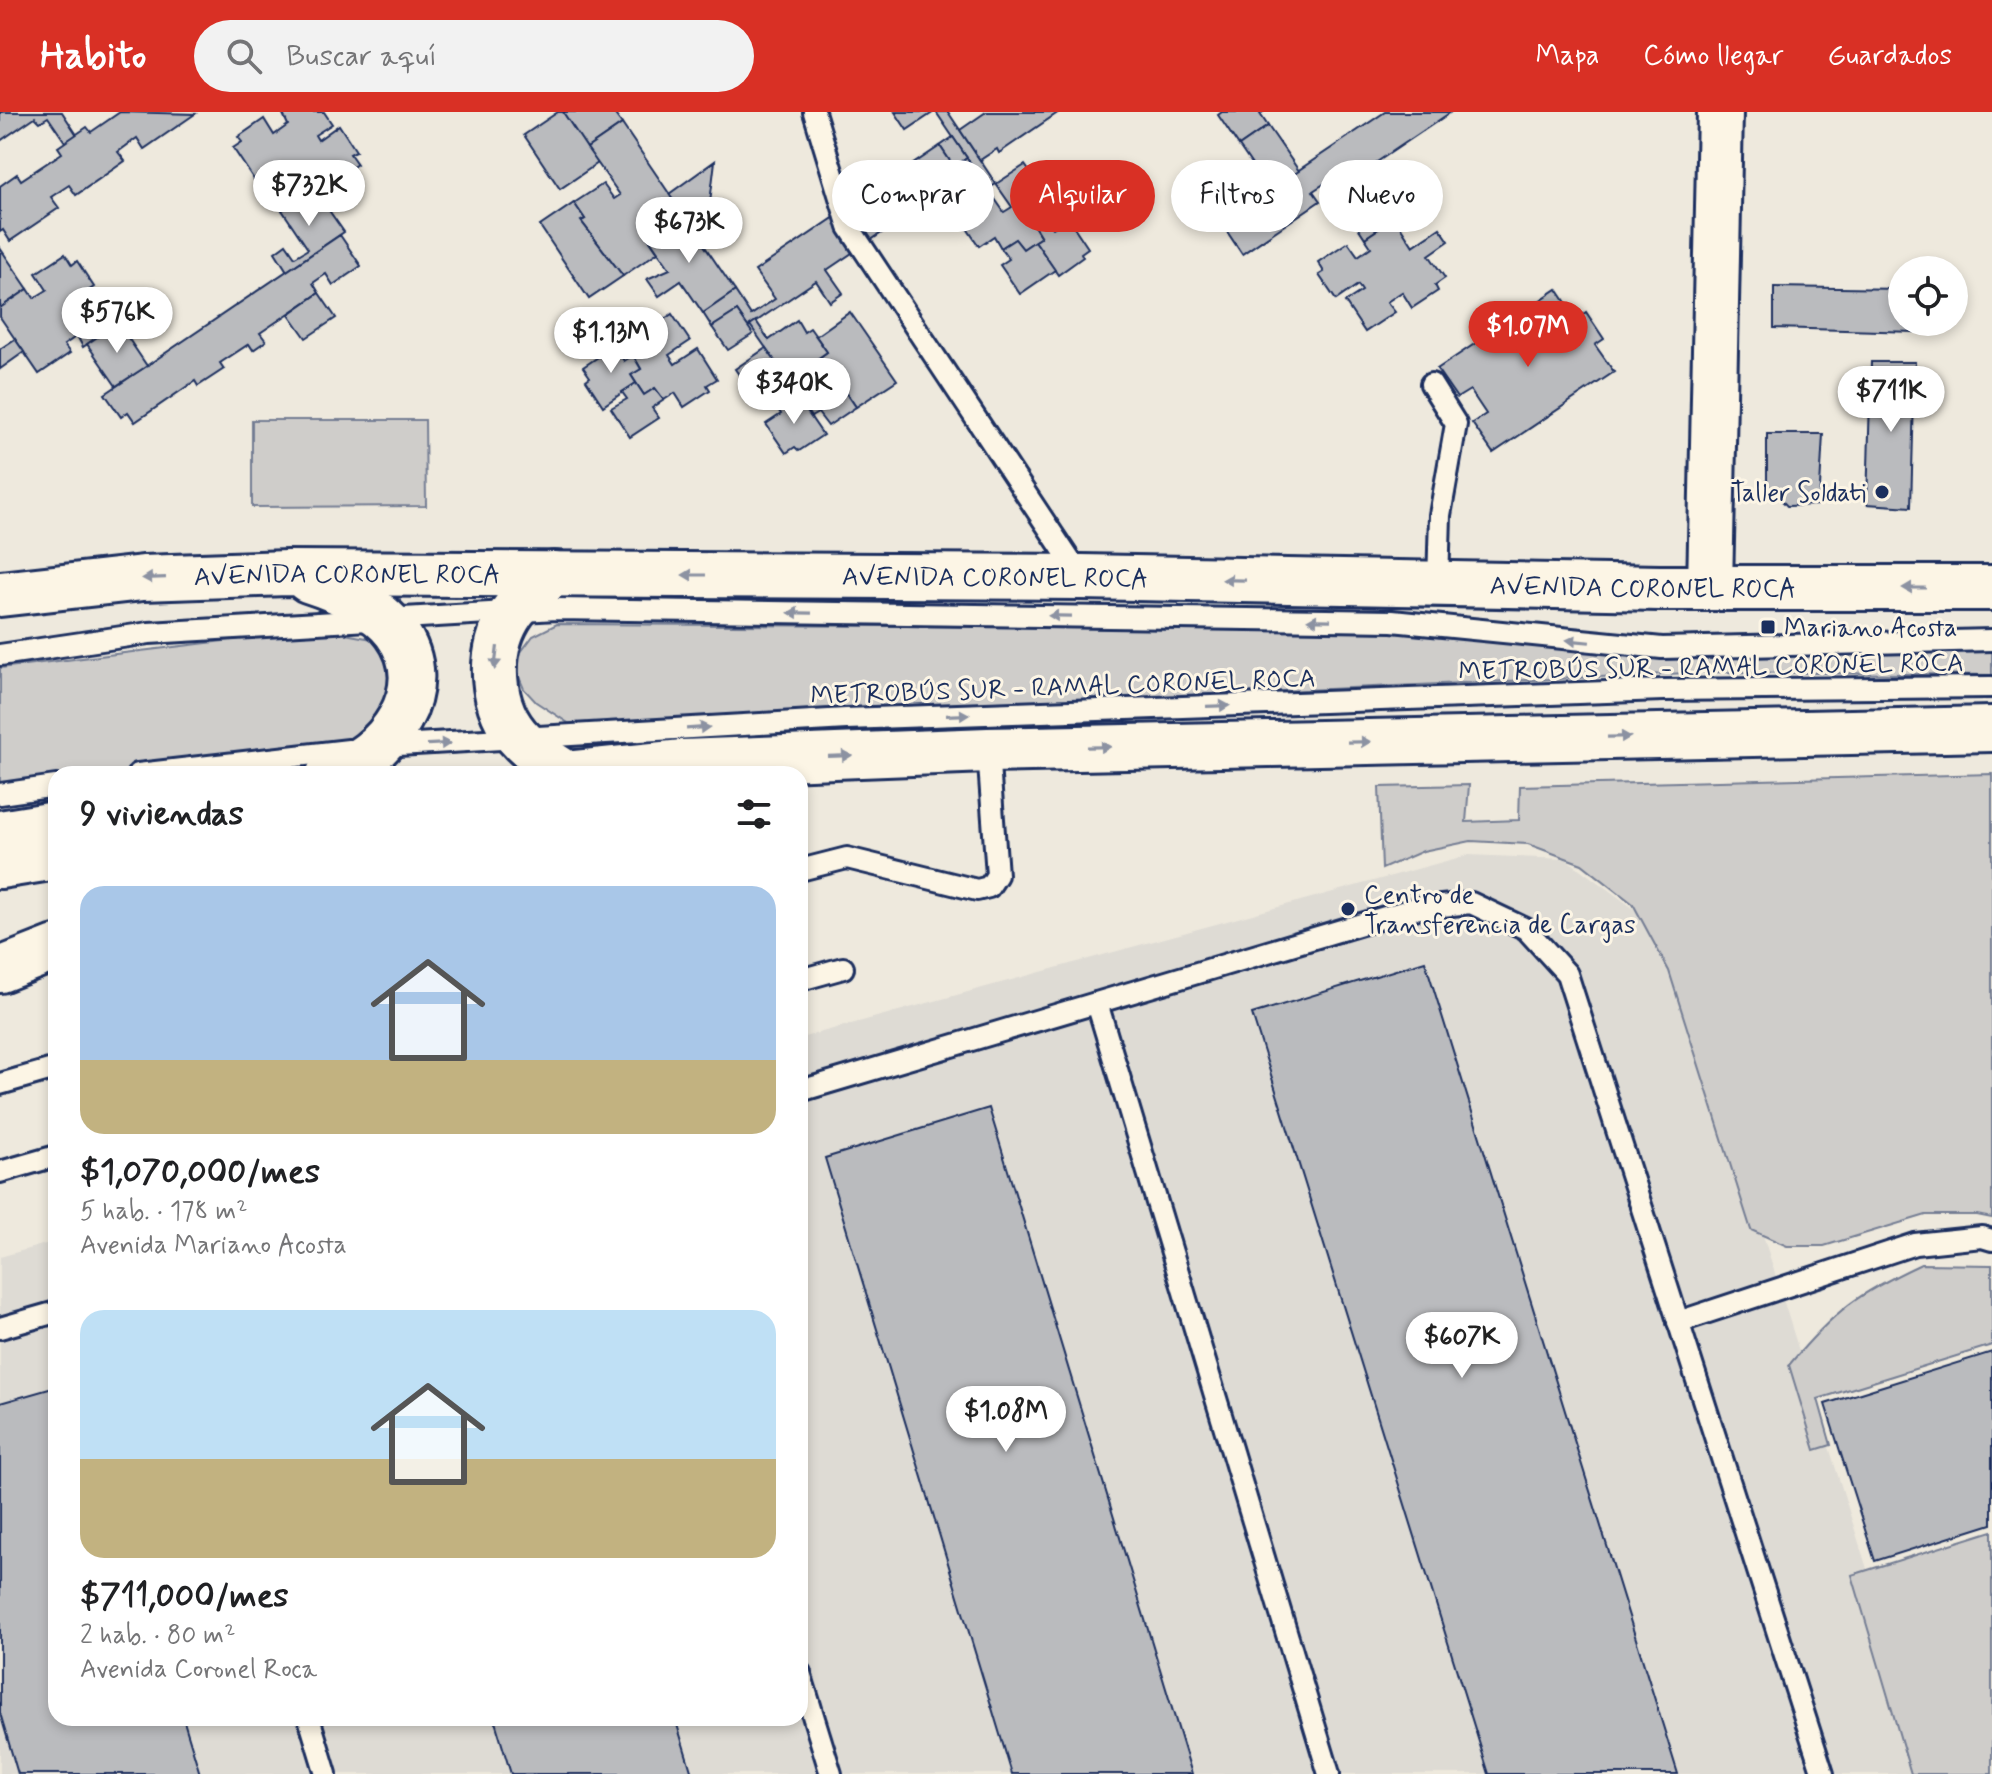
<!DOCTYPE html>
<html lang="es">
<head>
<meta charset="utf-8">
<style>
	:root { --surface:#fff; --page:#f2f2f2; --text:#202124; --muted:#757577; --accent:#d93025 }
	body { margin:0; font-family:Mynerve,sans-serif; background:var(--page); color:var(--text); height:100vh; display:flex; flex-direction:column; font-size:30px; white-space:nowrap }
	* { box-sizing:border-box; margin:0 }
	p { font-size:26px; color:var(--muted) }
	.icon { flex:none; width:44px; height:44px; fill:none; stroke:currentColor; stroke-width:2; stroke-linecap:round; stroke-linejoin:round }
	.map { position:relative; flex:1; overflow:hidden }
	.side { position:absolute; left:48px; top:654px; width:760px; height:960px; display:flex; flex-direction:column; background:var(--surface); border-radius:24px; box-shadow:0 4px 12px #0003 }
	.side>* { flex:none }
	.banner { position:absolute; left:832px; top:48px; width:760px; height:72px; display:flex; gap:16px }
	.tools { position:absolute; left:1888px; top:144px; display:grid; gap:16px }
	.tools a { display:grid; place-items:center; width:80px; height:80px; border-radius:50%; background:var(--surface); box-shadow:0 4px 12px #0003; font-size:40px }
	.price { position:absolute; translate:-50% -68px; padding:0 18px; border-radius:28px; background:#fff; color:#222; font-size:26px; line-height:52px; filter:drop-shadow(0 2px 4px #0008) }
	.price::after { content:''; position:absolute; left:50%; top:48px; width:24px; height:18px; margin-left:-12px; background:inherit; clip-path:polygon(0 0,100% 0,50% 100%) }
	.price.active { background:var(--accent); color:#fff }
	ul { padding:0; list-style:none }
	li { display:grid; align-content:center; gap:16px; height:424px; padding:0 32px }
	li span { display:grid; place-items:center; height:248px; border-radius:24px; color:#555 }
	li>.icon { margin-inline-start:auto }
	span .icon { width:144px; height:144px; fill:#fffc; stroke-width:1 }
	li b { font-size:34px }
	h2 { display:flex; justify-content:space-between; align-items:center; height:96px; padding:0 32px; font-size:34px }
	.chip { padding:0 28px; border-radius:36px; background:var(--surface); box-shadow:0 4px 12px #0003; font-size:28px; line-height:72px }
	.chip.active { background:var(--accent); color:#fff }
	header { display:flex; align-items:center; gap:48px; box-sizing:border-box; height:112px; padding:0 40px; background:var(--accent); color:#fff }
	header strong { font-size:38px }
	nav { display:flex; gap:44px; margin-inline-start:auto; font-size:28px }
	.search { width:560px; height:72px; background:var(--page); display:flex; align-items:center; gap:20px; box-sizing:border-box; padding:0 28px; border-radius:44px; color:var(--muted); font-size:30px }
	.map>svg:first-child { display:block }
</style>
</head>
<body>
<header>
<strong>Habito</strong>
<div class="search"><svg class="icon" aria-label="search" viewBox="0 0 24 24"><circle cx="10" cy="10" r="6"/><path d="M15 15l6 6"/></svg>Buscar aquí</div>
<nav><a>Mapa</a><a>Cómo llegar</a><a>Guardados</a></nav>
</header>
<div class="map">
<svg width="1992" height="1662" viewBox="0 0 1992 1662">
	<rect width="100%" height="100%" fill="#eee9dd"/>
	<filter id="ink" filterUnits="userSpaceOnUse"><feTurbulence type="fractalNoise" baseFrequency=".0125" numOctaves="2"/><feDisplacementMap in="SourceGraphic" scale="16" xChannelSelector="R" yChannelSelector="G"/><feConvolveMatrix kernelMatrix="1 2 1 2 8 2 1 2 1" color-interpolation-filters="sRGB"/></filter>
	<g filter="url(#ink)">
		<polygon fill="#dedbd4" points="1468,743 1566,747 1644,804 1685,873 1931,1662 0,1662 0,1145 56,1129 56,1606 800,1606 800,926"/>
		<g fill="#cfcdca" stroke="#757e94" stroke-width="2">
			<polygon points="252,308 425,308 426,394 252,395"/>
			<polygon points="557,512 1389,517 1693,547 1992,536 1992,563 1711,560 764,602 576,616 536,590 524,577 516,558 521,540 533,524"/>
			<polygon points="334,520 372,527 395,545 386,627 165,662 56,662 56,680 0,689 0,556 281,522"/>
			<polygon points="1992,662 1992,1106 1977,1103 1926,1103 1824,1134 1787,1134 1751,1118 1669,859 1633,792 1582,752 1528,732 1471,729 1423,739 1382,757 1379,675 1469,673 1466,710 1519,708 1520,674"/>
			<path d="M 1921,1152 L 1992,1153 L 1992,1233 L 1818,1287 L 1831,1333 L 1815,1338 L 1789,1253 C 1835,1198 1857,1182 1921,1152 Z"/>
			<polygon points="1992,1419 1992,1662 1911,1662 1852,1463"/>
		</g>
		<g fill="#babbbe" stroke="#1b2f5e" stroke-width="2">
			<polygon points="0,0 62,0 77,23 65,30 48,5 40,10 35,5 0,29"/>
			<polygon points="120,0 195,2 144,37 137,26 118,40 125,49 76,83 69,73 51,85 59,96 10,129 3,118 0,120 0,74 17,62 21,68 62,41 58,35 87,15 91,20"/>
			<polygon points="324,0 332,12 315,23 318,28 339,13 356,39 350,42 357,52 329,71 319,56 306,65 314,77 282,98 262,68 257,72 233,36 242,30 238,25 264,7 274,23 288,13 282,0"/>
			<polygon points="558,0 563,0 598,51 560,77 524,23"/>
			<polygon points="563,0 613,0 622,12 587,36"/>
			<polygon points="895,0 934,0 907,18"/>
			<polygon points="936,0 948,0 996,72 988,77"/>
			<polygon points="986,0 1059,0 999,41 997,37 980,48 960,18"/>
			<polygon points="1222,0 1263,0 1260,2 1268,14 1239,34 1218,3"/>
			<polygon points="1385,0 1451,0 1334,79 1327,70 1313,79 1320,89 1242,142 1216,103 1228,95 1231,98 1267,74 1269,78"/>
			<polygon points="622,12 683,102 648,125 658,140 623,164 581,109 585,107 574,91 603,72 614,87 620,83 587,36"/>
			<polygon points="1268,14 1299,59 1269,78 1239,34"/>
			<polygon points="953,25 967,46 954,55 940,34"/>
			<polygon points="940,34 954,55 967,46 975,58 928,90 942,110 934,115 920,95 827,158 843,181 830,190 816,169 748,215 737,199 712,215 703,201 735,179 751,203 775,187 755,159"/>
			<polygon points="715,49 706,123 700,128 669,82"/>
			<polygon points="1025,53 1032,63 1038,59 1053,82 1038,93 1045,105 1033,112 1041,125 1023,137 1015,127 1001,136 994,124 979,134 962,109 967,105 961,96 988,77 1004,100 1012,95 996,72"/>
			<polygon points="1363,59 1395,106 1365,126 1334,79"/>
			<polygon points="314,77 344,120 287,159 275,140 286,132 295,145 308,137 282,98"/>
			<polygon points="574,91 585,107 581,109 623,164 589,187 540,114"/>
			<polygon points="683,102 735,179 703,201 681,169 659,184 647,167 670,157 648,125"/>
			<polygon points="1045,105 1053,116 1068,106 1088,136 1081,141 1083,145 1058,163 1035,129 1041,125 1033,112"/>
			<polygon points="1395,106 1413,134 1440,116 1449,129 1429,143 1445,166 1435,173 1438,179 1412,196 1402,180 1387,190 1395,200 1365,220 1345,190 1362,179 1358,173 1336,188 1319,163 1324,160 1318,150 1348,130 1358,144 1371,135 1365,126"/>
			<polygon points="340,123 361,154 333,173 326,162 313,171 319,181 260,221 266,229 253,238 249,232 220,251 224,257 198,274 195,269 135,310 128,300 121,305 105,282"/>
			<polygon points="1015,127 1023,137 1035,129 1055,158 1020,182 1000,153 1009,147 1001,136"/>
			<polygon points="0,136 28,177 0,196"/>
			<polygon points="65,142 72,153 77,149 94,175 73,189 76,195 93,183 114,214 83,235 77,224 64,233 70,241 39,262 0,205 0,196 28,177 34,186 47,178 36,161"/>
			<polygon points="1774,175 1902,177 1902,210 1915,210 1915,220 1774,216"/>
			<polygon points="1557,177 1577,207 1586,200 1604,227 1595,233 1614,260 1493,341 1472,311 1486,302 1470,278 1457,286 1437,257"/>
			<polygon points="319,181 336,206 306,226 289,202"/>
			<polygon points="737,199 753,222 728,238 712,215"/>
			<polygon points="850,200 897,268 856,295 835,264 826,270 813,250 827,240 816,224"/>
			<polygon points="672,202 690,229 669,243 675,252 698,237 717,267 707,273 710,278 684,295 675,281 664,288 655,276 644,283 631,263 641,257 633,243 643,236 633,220 659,204 663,208"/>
			<polygon points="797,208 804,220 810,216 827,240 813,250 820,260 805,270 797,258 786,265 750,213 756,209 769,228"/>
			<polygon points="118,211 147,254 116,274 87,232"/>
			<polygon points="15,227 24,240 0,257 0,237"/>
			<polygon points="615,234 624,249 633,243 641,257 631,263 636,271 603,294 586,268 590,265 583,255"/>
			<polygon points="766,236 786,265 797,258 814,282 795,295 788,284 775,293 766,280 756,287 735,257"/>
			<polygon points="1871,250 1915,250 1911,395 1867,392"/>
			<polygon points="820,260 826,270 835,264 856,295 828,314 818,301 811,305 801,291 814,282 805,270"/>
			<polygon points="636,271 644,283 655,276 664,288 652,296 659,306 630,325 611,296 627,287 622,280"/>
			<polygon points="788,284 795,295 801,291 823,323 799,339 795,335 786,341 766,312 781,302 775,293"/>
			<polygon points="1767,322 1823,322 1819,393 1787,394 1767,373"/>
			<polygon points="1425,849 1678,1662 1489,1662 1252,902"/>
			<polygon points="989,996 1192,1662 1012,1662 825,1046"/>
			<polygon points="1992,1240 1992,1412 1875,1449 1825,1292"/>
			<polygon points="56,1275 56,1606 183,1606 200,1662 18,1662 0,1601 0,1291"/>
			<polygon points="494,1606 675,1606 692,1662 511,1662"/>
		</g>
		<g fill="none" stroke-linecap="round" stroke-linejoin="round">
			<defs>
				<g id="service">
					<polyline points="814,0 849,115 1081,465"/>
					<polyline points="1431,272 1456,312 1440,403 1438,472"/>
					<polyline points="0,543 149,521 556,497 1392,509 1662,536 1992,528"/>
					<polyline points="381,634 846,607 1663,578 1992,575"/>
					<polyline points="138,662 349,638"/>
					<polyline points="0,682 56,674"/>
					<polyline points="800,758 847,746 977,778 989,775 997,763 988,638"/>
					<polyline points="800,868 843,856"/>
					<polyline points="1097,891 1329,1662"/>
					<polyline points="0,972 56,956"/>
					<polyline points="800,979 1412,797 1471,791 1526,817 1567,862 1823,1662"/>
					<polyline points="0,1060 56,1044"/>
					<polyline points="1678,1210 1915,1132 1982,1125 1992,1128"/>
					<polyline points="0,1216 56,1200"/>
					<polyline points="800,1561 831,1662"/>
					<polyline points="309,1606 326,1662"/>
				</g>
				<polyline id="tertiary" points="1710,476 1720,0"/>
				<g id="secondary">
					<path d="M 554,462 C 540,473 523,485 513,499 C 486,537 489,597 523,630 C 536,643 552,652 568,662"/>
					<path d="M 308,468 C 339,478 376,493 396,520 C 438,577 387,646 329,662"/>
					<path id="s1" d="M 0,482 L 143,466 L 287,461 L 1082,465 L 1660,476 L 1992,476"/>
					<polyline points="566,662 683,650 988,638 1992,617"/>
					<polyline points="0,721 56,712"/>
					<polyline points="0,754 56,745"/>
				</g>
				<polyline id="motorway" points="0,858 56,836"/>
			</defs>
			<use href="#service" stroke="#1b2f5e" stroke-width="26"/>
			<use href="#tertiary" stroke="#1b2f5e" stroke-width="50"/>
			<use href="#secondary" stroke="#1b2f5e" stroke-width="50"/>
			<use href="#motorway" stroke="#1b2f5e" stroke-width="50"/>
			<use href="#service" stroke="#fcf5e5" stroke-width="20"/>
			<use href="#tertiary" stroke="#fcf5e5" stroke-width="44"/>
			<use href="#secondary" stroke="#fcf5e5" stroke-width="44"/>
			<use href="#motorway" stroke="#fcf5e5" stroke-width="44"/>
		</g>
		<defs><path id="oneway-solid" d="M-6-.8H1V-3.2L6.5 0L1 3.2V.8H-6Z" transform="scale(2)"/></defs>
		<g fill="#8c92a2">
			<use href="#oneway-solid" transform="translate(694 463) rotate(-180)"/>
			<use href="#oneway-solid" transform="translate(154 466) rotate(178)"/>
			<use href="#oneway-solid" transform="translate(1234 468) rotate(-179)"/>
			<use href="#oneway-solid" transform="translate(1914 476) rotate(180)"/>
			<use href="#oneway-solid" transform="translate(800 501) rotate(-179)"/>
			<use href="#oneway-solid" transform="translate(1060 504) rotate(-179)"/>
			<use href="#oneway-solid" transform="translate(1319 508) rotate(-179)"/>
			<use href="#oneway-solid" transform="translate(1578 529) rotate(-174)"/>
			<use href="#oneway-solid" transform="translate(496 546) rotate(97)"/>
			<use href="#oneway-solid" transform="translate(1218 594) rotate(-2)"/>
			<use href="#oneway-solid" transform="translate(958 603) rotate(-2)"/>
			<use href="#oneway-solid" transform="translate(698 616) rotate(-4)"/>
			<use href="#oneway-solid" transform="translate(1619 625) rotate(-1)"/>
			<use href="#oneway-solid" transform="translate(1359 630) rotate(-1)"/>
			<use href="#oneway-solid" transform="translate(439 632) rotate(-3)"/>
			<use href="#oneway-solid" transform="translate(1099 635) rotate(-1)"/>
			<use href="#oneway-solid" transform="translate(840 644) rotate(-2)"/>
		</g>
	</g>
	<g fill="#1b2f5e" stroke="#fcf5e5" stroke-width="3">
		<circle cx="1882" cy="380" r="8"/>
		<rect x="1760" y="507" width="16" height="16" rx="4"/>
		<circle cx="1348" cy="797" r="8"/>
	</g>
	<g text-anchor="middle" stroke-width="6" stroke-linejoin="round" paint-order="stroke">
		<g font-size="26" fill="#1b2f5e" stroke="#fcf5e5" text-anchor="start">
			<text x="1866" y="389" text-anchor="end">Taller Soldati</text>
			<text x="1784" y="524">Mariano Acosta</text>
			<text x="1364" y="791">Centro de<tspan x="1364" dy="30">Transferencia de Cargas</tspan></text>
		</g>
		<g font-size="26" fill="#1b2f5e" stroke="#fcf5e5">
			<text dy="9" stroke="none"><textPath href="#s1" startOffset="348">AVENIDA CORONEL ROCA</textPath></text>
			<text dy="9" stroke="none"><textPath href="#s1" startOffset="996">AVENIDA CORONEL ROCA</textPath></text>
			<text dy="9" stroke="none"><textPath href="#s1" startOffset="1644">AVENIDA CORONEL ROCA</textPath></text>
			<text transform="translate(1711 554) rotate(-1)" y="9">METROBÚS SUR - RAMAL CORONEL ROCA</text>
			<text transform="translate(1063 574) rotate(-2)" y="9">METROBÚS SUR - RAMAL CORONEL ROCA</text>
		</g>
	</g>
</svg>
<div class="tools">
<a><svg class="icon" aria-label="locate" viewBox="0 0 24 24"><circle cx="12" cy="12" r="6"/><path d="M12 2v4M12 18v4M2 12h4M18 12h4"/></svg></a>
</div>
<b class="price" style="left:309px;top:116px">$732K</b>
<b class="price" style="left:689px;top:153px">$673K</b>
<b class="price" style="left:117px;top:243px">$576K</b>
<b class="price active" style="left:1528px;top:257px">$1.07M</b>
<b class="price" style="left:611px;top:263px">$1.13M</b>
<b class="price" style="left:794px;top:314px">$340K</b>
<b class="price" style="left:1891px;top:322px">$711K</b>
<b class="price" style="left:1462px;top:1268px">$607K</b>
<b class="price" style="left:1006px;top:1342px">$1.08M</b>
<div class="banner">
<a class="chip">Comprar</a>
<a class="chip active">Alquilar</a>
<a class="chip">Filtros</a>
<a class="chip">Nuevo</a>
</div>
<section class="side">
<h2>9 viviendas<svg class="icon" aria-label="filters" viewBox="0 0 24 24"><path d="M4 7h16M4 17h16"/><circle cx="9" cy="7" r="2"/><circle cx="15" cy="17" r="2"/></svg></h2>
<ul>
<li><span style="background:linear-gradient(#a9c7e8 70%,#c2b280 0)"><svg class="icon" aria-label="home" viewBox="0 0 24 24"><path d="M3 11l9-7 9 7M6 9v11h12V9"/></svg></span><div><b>$1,070,000/mes</b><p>5 hab. · 178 m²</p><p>Avenida Mariano Acosta</p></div></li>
<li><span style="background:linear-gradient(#bfe0f5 60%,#c2b280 0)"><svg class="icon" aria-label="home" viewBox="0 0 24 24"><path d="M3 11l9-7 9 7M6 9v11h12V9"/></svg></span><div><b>$711,000/mes</b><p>2 hab. · 80 m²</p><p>Avenida Coronel Roca</p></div></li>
</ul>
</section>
</div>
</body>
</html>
